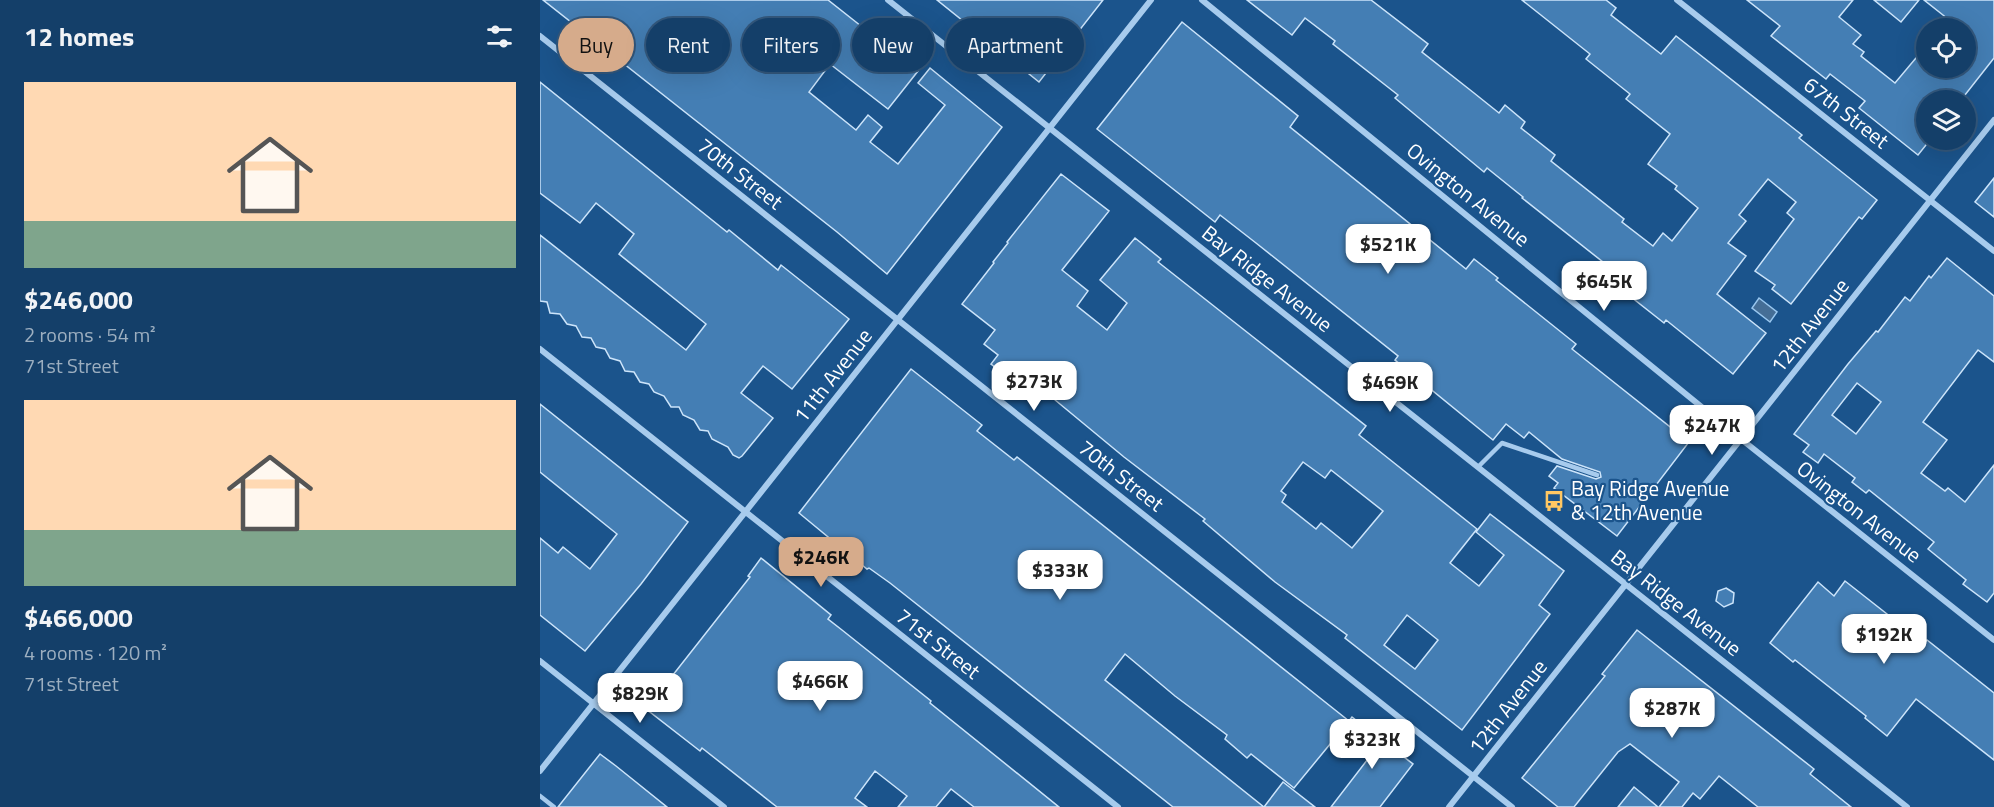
<!DOCTYPE html>
<html lang="en">
<head>
<meta charset="utf-8">
<style>
	:root { --surface:#143f69; --page:#214a71; --text:#f1f3f6; --muted:#9dafc0; --line:#33587d; --accent:#d6ab8b }
	body { margin:0; font-family:"Titillium Web",sans-serif; background:var(--page); color:var(--text); height:100vh; display:flex; flex-direction:column; font-size:22px; white-space:nowrap }
	* { box-sizing:border-box; margin:0 }
	p { font-size:20px; color:var(--muted) }
	.icon { flex:none; width:33px; height:33px; fill:none; stroke:currentColor; stroke-width:2; stroke-linecap:round; stroke-linejoin:round }
	.map { position:relative; flex:1; overflow:hidden }
	.side { display:flex; flex-direction:column; background:var(--surface); width:540px }
	.side>* { flex:none }
	.top-card { position:absolute; left:18px; top:18px; width:570px; height:54px; display:flex; gap:12px }
	.controls { position:absolute; left:1376px; top:18px; display:grid; gap:12px }
	.controls a { display:grid; place-items:center; width:60px; height:60px; border-radius:50%; background:var(--surface); box-shadow:0 6px 24px #0002,0 0 0 2px var(--line); font-size:30px }
	.price { position:absolute; translate:-50% -51px; padding:0 14px; border-radius:12px; background:#fff; color:#222; font-size:20px; line-height:39px; filter:drop-shadow(0 2px 3px #0008) }
	.price::after { content:''; position:absolute; left:50%; top:36px; width:18px; height:14px; margin-left:-9px; background:inherit; clip-path:polygon(0 0,100% 0,50% 100%) }
	.price.current { background:var(--accent); color:#111 }
	ul { padding:0; list-style:none }
	li { display:grid; align-content:center; gap:12px; height:318px; padding:0 24px }
	li span { display:grid; place-items:center; height:186px; border-radius:0px; color:#555 }
	li>.icon { margin-inline-start:auto }
	span .icon { width:108px; height:108px; fill:#fffc; stroke-width:1 }
	li b { font-size:26px }
	h2 { display:flex; justify-content:space-between; align-items:center; height:72px; padding:0 24px; font-size:26px }
	.chip { padding:0 21px; border-radius:27px; background:var(--surface); box-shadow:0 6px 24px #0002,0 0 0 2px var(--line); font-size:21px; line-height:54px }
	.chip.current { background:var(--accent); color:#111 }
	main { display:flex; flex:1; min-height:0 }
	.map>svg:first-child { display:block }
</style>
</head>
<body>
<main>
<section class="side">
<h2>12 homes<svg class="icon" aria-label="filters" viewBox="0 0 24 24"><path d="M4 7h16M4 17h16"/><circle cx="9" cy="7" r="2"/><circle cx="15" cy="17" r="2"/></svg></h2>
<ul>
<li><span style="background:linear-gradient(#ffd9b3 75%,#7fa58c 0)"><svg class="icon" aria-label="home" viewBox="0 0 24 24"><path d="M3 11l9-7 9 7M6 9v11h12V9"/></svg></span><div><b>$246,000</b><p>2 rooms · 54 m²</p><p>71st Street</p></div></li>
<li><span style="background:linear-gradient(#ffd9b3 70%,#7fa58c 0)"><svg class="icon" aria-label="home" viewBox="0 0 24 24"><path d="M3 11l9-7 9 7M6 9v11h12V9"/></svg></span><div><b>$466,000</b><p>4 rooms · 120 m²</p><p>71st Street</p></div></li>
</ul>
</section>
<div class="map">
<svg width="1454" height="807" viewBox="0 0 1454 807">
	<rect width="100%" height="100%" fill="#1b548c"/>
	<polygon fill="#456e96" stroke="#99c7ef" stroke-width="1.5" points="1219,298 1237,312 1230,322 1212,308"/>
	<g fill="#447eb4" stroke="#cce4fa" stroke-width="1.5" fill-rule="evenodd">
		<polygon points="3,0 288,0 378,71 348,109 290,64 269,92 316,130 328,115 342,127 330,142 358,164 405,105 378,83 390,68 462,127 347,274 297,232"/>
		<polygon points="397,0 563,0 499,82"/>
		<polygon points="707,0 831,0 888,44 882,52 934,93 959,113 965,105 985,122 981,128 1015,155 1011,161 1084,219 1082,222 1113,246 1123,233 1132,241 1158,208 1135,189 1137,186 1108,164 1130,134 1086,99 1090,94 1046,59 1050,54 982,0 1066,0 1076,8 1071,15 1121,54 1136,36 1262,135 1259,138 1337,200 1322,219 1319,217 1251,304 1232,289 1235,285 1215,271 1254,219 1247,213 1256,202 1228,179 1199,215 1206,221 1188,243 1206,256 1177,294 1226,333 1193,374 1126,320 1124,323 1081,289 1087,281 982,198 983,197 947,168 944,172 855,98 858,95 793,44 795,41 765,18 752,35"/>
		<polygon points="1207,0 1313,0 1299,17 1321,35 1313,44 1324,52 1321,56 1355,83 1386,46 1386,68 1425,68 1425,28 1400,28 1408,19 1384,0 1454,0 1454,58 1421,100 1386,100 1386,145 1378,155 1319,108 1325,101 1290,74 1286,79 1231,36 1240,26"/>
		<polygon points="1334,0 1379,0 1361,22"/>
		<polygon points="642,22 758,116 750,127 926,269 934,259 958,278 956,280 1036,344 1032,349 1149,442 1077,536 1014,488 1018,483 1009,476 1017,466 1056,479 1061,477 1060,472 1022,459 989,432 984,438 966,424 953,440 855,360 858,356 716,243 680,215 675,222 557,129"/>
		<polygon points="0,82 187,232 189,230 238,270 241,265 309,319 252,389 223,366 201,393 233,418 202,456 199,458 193,455 188,447 172,439 168,431 160,430 154,420 143,415 139,407 131,407 124,396 114,392 109,384 100,382 94,372 85,371 80,361 70,358 65,349 56,347 51,338 42,337 36,326 27,324 20,314 10,313 7,302 0,301 0,235 146,350 166,324 79,254 94,234 56,203 40,223 0,193"/>
		<path d="M 521,174 L 569,211 L 522,270 L 548,291 L 537,306 L 567,330 L 587,303 L 560,280 L 595,238 L 621,259 L 618,262 L 826,426 L 819,435 L 937,529 L 910,563 L 939,586 L 964,555 L 936,532 L 950,514 L 1024,571 L 999,605 L 1010,614 L 922,730 L 805,638 L 807,635 L 735,582 L 663,521 L 665,519 L 584,457 L 503,390 L 483,374 L 476,383 L 451,364 L 458,355 L 444,344 L 455,330 L 422,304 L 454,263 L 453,262 L 468,243 L 467,242 ZM 763,462 L 785,478 L 791,470 L 843,511 L 812,548 L 781,523 L 776,529 L 742,502 L 746,495 L 741,491 ZM 867,615 L 898,640 L 875,669 L 844,645 Z"/>
		<polygon points="1454,178 1454,217 1435,202"/>
		<path d="M 1407,258 L 1454,296 L 1454,362 L 1438,350 L 1383,422 L 1407,440 L 1381,473 L 1405,491 L 1408,488 L 1425,502 L 1454,465 L 1454,593 L 1447,602 L 1423,584 L 1426,580 L 1388,549 L 1394,542 L 1329,490 L 1326,493 L 1312,482 L 1315,478 L 1284,454 L 1278,463 L 1263,452 L 1269,445 L 1254,434 L 1308,364 L 1336,331 L 1338,332 L 1365,297 L 1370,301 L 1389,276 L 1391,278 ZM 1317,383 L 1341,402 L 1316,434 L 1292,415 Z"/>
		<polygon points="371,369 442,425 437,431 474,460 477,457 809,721 754,788 711,754 707,758 685,739 687,735 635,696 585,654 565,680 724,807 743,782 775,807 633,807 350,583 329,568 327,569 259,513"/>
		<polygon points="0,404 148,522 101,584 45,651 0,615 0,538 18,553 23,547 50,569 77,534 0,472"/>
		<polygon points="221,558 291,615 288,619 302,630 391,701 390,703 519,807 434,807 411,789 396,807 358,807 367,796 335,771 315,798 327,807 237,807 162,748 160,751 101,705 123,676 129,680 210,577 208,576"/>
		<polygon points="1305,581 1384,643 1387,640 1454,693 1454,760 1376,699 1347,736 1325,718 1326,716 1255,660 1253,662 1230,643 1278,582 1294,596"/>
		<polygon points="1186,588 1194,593 1193,603 1184,607 1176,601 1178,591"/>
		<polygon points="1097,630 1274,769 1270,774 1311,807 1218,807 1179,776 1160,799 1153,793 1142,807 1119,807 1139,782 1090,744 1078,752 1034,807 1018,807 982,778 1065,676 1062,674"/>
		<polygon points="812,717 873,764 840,807 791,807 831,755 801,731"/>
		<polygon points="60,754 76,766 127,807 18,807"/>
		<polygon points="1094,787 1118,807 1078,807"/>
	</g>
	<g fill="none" stroke-linecap="round" stroke-linejoin="round">
		<g stroke="#a7cbed" stroke-width="4.5">
			<polyline points="938,467 962,443 1057,475"/>
			<polyline points="0,796 14,807"/>
		</g>
		<g stroke="#a7cbed" stroke-width="6">
			<polyline points="348,0 1367,807"/>
			<polyline points="662,0 1201,439 1454,640"/>
			<polyline points="1137,0 1454,251"/>
			<polyline points="0,36 972,807"/>
			<polyline points="0,349 578,807"/>
			<polyline points="0,661 184,807"/>
			<polyline points="0,771 611,0"/>
			<polyline points="909,807 1454,120"/>
		</g>
	</g>
	<defs>
		<symbol id="bus-bare" viewBox="-9 -9 18 18"><path d="M-5-6H5V4H4V6H2V4H-2V6H-4V4H-5ZM-3.5-4V0h7V-4ZM-3.5 1.2v1.5H-2V1.2ZM2 1.2v1.5H3.5V1.2Z" fill="#ffc763" stroke="#1b548c" stroke-width="2.5" paint-order="stroke"/></symbol>
	</defs>
	<g fill-rule="evenodd">
		<use href="#bus-bare" x="999" y="486" width="30" height="30"/>
	</g>
	<g text-anchor="middle" stroke-width="4.5" stroke-linejoin="round" paint-order="stroke">
		<g font-size="21" fill="#fff" stroke="#1b548c">
			<text transform="translate(1306 113) rotate(38)" y="7">67th Street</text>
			<text transform="translate(200 174) rotate(38)" y="7">70th Street</text>
			<text transform="translate(928 195) rotate(39)" y="7">Ovington Avenue</text>
			<text transform="translate(727 279) rotate(38)" y="7">Bay Ridge Avenue</text>
			<text transform="translate(1270 326) rotate(-52)" y="7">12th Avenue</text>
			<text transform="translate(293 376) rotate(-52)" y="7">11th Avenue</text>
			<text transform="translate(581 476) rotate(38)" y="7">70th Street</text>
			<text transform="translate(1319 512) rotate(38)" y="7">Ovington Avenue</text>
			<text transform="translate(1136 603) rotate(38)" y="7">Bay Ridge Avenue</text>
			<text transform="translate(398 644) rotate(38)" y="7">71st Street</text>
			<text transform="translate(968 707) rotate(-52)" y="7">12th Avenue</text>
		</g>
		<g font-size="21" fill="#fff" stroke="#1b548c" text-anchor="start">
			<text x="1031" y="496">Bay Ridge Avenue<tspan x="1031" dy="24">&amp; 12th Avenue</tspan></text>
		</g>
	</g>
</svg>
<div class="controls">
<a><svg class="icon" aria-label="locate" viewBox="0 0 24 24"><circle cx="12" cy="12" r="6"/><path d="M12 2v4M12 18v4M2 12h4M18 12h4"/></svg></a>
<a><svg class="icon" aria-label="layers" viewBox="0 0 24 24"><path d="M12 4l9 5-9 5-9-5zM3 14l9 5 9-5"/></svg></a>
</div>
<b class="price" style="left:848px;top:275px">$521K</b>
<b class="price" style="left:1064px;top:312px">$645K</b>
<b class="price" style="left:494px;top:412px">$273K</b>
<b class="price" style="left:850px;top:413px">$469K</b>
<b class="price" style="left:1172px;top:456px">$247K</b>
<b class="price current" style="left:281px;top:588px">$246K</b>
<b class="price" style="left:520px;top:601px">$333K</b>
<b class="price" style="left:1344px;top:665px">$192K</b>
<b class="price" style="left:280px;top:712px">$466K</b>
<b class="price" style="left:100px;top:724px">$829K</b>
<b class="price" style="left:1132px;top:739px">$287K</b>
<b class="price" style="left:832px;top:770px">$323K</b>
<div class="top-card">
<a class="chip current">Buy</a>
<a class="chip">Rent</a>
<a class="chip">Filters</a>
<a class="chip">New</a>
<a class="chip">Apartment</a>
</div>
</div>
</main>
</body>
</html>
